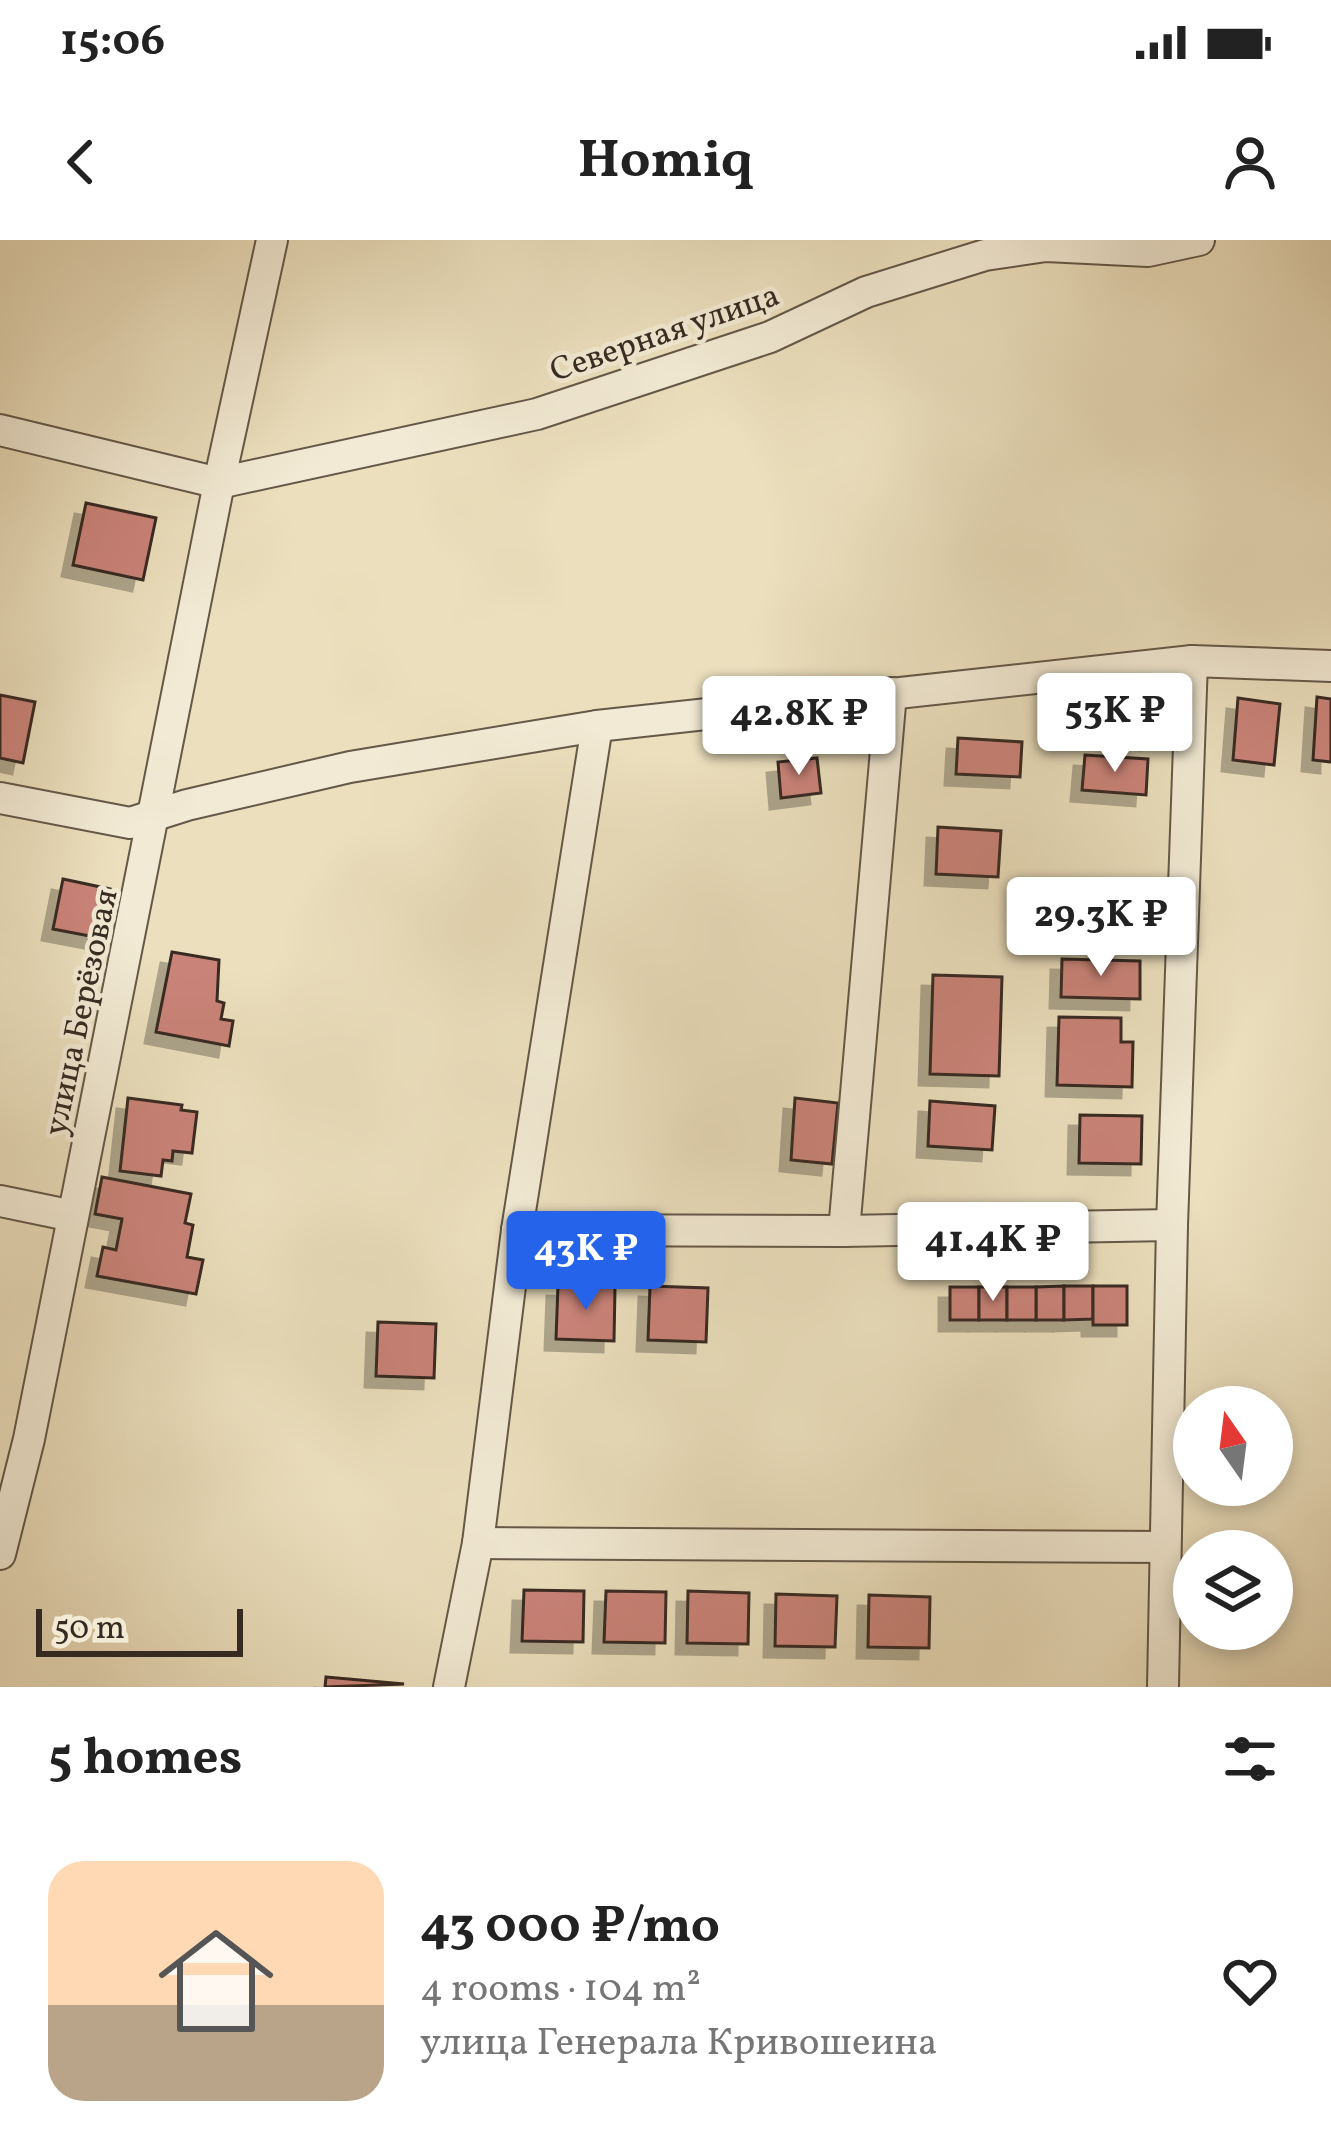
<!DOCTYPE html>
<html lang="en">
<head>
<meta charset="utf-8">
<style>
	:root { --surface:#fff; --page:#f6f6f6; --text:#222; --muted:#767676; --line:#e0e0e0; --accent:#2563eb }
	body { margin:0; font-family:Vollkorn,serif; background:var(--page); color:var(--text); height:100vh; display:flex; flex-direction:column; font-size:45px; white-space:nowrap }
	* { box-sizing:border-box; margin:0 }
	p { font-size:39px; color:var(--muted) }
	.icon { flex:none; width:66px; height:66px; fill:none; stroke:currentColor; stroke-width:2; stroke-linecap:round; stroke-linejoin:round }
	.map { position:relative; height:1447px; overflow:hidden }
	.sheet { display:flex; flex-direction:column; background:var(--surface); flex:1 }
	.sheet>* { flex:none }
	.needle { width:78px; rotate:346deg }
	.controls { position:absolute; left:1173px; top:1146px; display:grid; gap:24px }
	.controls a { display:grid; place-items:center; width:120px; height:120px; border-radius:50%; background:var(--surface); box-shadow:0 6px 18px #0003; font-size:60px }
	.scale { position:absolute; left:36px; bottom:30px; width:207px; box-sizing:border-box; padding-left:12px; border:6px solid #372b21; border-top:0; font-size:33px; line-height:42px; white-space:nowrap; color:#372b21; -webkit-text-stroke:9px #f2ead4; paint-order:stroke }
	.price { position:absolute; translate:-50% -102px; padding:0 27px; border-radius:12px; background:#fff; color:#222; font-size:39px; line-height:78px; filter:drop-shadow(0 3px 6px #0008) }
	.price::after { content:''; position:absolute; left:50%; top:72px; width:36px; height:27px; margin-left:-18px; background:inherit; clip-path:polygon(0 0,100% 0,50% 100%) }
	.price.current { background:var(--accent); color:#fff }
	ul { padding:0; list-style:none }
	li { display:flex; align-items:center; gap:36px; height:300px; padding:0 48px }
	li+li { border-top:3px solid var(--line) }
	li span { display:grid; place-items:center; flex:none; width:336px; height:240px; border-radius:36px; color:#555 }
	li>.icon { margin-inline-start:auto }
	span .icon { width:144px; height:144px; fill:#fffc; stroke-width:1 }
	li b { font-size:51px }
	h2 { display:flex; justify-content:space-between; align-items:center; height:144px; padding:0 48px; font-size:51px }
	.status { display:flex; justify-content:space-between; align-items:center; height:84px; padding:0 60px; background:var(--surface); direction:ltr }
	.status svg { height:33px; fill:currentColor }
	header { display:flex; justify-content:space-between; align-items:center; height:156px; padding:0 48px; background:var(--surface); font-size:54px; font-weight:700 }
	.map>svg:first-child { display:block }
</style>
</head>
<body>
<div class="status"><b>15:06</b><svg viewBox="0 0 49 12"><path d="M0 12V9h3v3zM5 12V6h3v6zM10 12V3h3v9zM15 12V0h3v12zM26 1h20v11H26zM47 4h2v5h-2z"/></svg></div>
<header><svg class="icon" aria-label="back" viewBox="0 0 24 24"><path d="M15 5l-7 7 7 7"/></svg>Homiq<svg class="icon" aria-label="person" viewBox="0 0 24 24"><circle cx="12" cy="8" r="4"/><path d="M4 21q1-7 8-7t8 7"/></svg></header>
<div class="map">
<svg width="1331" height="1447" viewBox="0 0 1331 1447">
	<defs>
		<filter id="shadow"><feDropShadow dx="-11" dy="11" stdDeviation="0" flood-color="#0004"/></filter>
	</defs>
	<rect width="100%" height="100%" fill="#ebdfbd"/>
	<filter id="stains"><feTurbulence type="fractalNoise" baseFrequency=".00167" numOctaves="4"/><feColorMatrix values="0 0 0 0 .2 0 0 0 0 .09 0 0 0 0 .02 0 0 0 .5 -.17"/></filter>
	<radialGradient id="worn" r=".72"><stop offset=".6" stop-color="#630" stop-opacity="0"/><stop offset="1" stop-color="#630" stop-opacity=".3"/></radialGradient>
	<g fill="#ca8379" stroke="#372b21" stroke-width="3" filter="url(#shadow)">
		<polygon points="86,263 156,278 143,340 73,325"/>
		<polygon points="0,455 35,462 23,523 0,518"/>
		<polygon points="1317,457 1331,459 1331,522 1313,520"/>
		<polygon points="1238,458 1280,464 1274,525 1233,520"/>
		<polygon points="1090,460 1154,463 1152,499 1088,495"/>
		<polygon points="958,498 1022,502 1020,537 956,534"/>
		<polygon points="1085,515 1148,519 1146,555 1082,550"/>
		<polygon points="817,518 821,553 781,558 778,522"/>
		<polygon points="938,587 1001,591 998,637 936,634"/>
		<polygon points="63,639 110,649 100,698 53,689"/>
		<polygon points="172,712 219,720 217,761 224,763 221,779 233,781 229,806 156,792"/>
		<polygon points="1062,719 1140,721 1140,759 1061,757"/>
		<polygon points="933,735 1002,737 999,836 930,834"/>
		<polygon points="1059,777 1121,778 1121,802 1133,802 1132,847 1057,845"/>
		<polygon points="128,858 182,865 181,870 197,872 192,913 173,911 172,921 163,920 161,936 120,931"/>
		<polygon points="795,858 838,863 832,924 791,920"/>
		<polygon points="930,861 995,866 992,910 928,906"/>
		<polygon points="1080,875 1142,876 1141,924 1079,923"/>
		<polygon points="102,937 191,954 185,983 193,985 187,1017 203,1020 196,1054 97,1036 103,1007 116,1010 122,979 95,974"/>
		<polygon points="558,1045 615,1047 614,1101 556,1099"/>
		<polygon points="650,1046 708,1048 706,1102 648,1100"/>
		<polygon points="1064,1046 1064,1080 1036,1080 1036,1047"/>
		<polygon points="1064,1046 1093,1046 1093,1079 1064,1080"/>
		<rect x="1093" y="1046" width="34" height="39"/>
		<rect x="950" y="1047" width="29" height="33"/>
		<rect x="979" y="1047" width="28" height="33"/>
		<rect x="1007" y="1047" width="29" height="33"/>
		<polygon points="378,1082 436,1084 434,1138 376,1136"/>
		<polygon points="524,1350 584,1351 583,1402 522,1401"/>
		<polygon points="606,1351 666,1352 665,1403 604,1402"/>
		<polygon points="688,1351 749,1353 748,1404 687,1403"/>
		<polygon points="776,1354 837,1356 835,1407 775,1406"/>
		<polygon points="869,1355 930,1357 929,1408 868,1407"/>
		<polygon points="326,1437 404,1444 325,1447"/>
	</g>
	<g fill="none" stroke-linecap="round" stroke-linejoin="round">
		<defs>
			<g id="minor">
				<polyline points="0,190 219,243 537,174 770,97 866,52 985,15 1046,6 1148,11 1199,0"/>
				<polyline points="0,558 130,583 187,565 350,527 597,486 1192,421 1331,426"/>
				<polyline points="0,961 73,976"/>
				<polyline points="517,990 844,991 1172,985"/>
				<polyline points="844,991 891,453"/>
				<polyline points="478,1303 1165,1307"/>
				<polyline points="0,1314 29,1199 219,243 272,0"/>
				<polyline points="449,1447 478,1303 517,990 597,486"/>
				<polyline points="1163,1447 1172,985 1192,421"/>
			</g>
		</defs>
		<use href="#minor" stroke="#645848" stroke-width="34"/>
		<use href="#minor" stroke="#f2ead4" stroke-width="30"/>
	</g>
	<g text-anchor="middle" stroke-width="9" stroke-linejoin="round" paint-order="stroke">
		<g font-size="33" fill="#372b21" stroke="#f2ead4">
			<text transform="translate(664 91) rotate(-19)" y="12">Северная улица</text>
			<text transform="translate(79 772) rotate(-78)" y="12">улица Берёзовая</text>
		</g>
	</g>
	<rect width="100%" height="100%" filter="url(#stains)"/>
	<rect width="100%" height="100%" fill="url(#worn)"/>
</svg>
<div class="controls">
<a><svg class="needle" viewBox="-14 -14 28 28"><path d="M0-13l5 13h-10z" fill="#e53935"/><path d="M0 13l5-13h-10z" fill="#767676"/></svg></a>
<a><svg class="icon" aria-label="layers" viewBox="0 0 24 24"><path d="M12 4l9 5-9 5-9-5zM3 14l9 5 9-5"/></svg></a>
</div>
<div class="scale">50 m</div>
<b class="price" style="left:1115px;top:535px">53K ₽</b>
<b class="price" style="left:799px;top:538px">42.8K ₽</b>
<b class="price" style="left:1101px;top:739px">29.3K ₽</b>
<b class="price" style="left:993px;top:1064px">41.4K ₽</b>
<b class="price current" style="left:586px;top:1073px">43K ₽</b>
</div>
<section class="sheet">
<h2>5 homes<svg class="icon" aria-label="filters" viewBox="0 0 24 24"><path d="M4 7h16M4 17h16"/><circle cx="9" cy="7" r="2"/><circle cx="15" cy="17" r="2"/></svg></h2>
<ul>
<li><span style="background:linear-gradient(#ffd9b3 60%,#b9a48a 0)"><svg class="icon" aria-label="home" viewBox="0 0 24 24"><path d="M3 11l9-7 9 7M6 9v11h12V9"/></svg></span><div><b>43 000 ₽/mo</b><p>4 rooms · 104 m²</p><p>улица Генерала Кривошеина</p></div><svg class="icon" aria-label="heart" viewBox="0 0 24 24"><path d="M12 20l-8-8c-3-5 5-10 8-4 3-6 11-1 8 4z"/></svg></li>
</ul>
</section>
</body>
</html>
